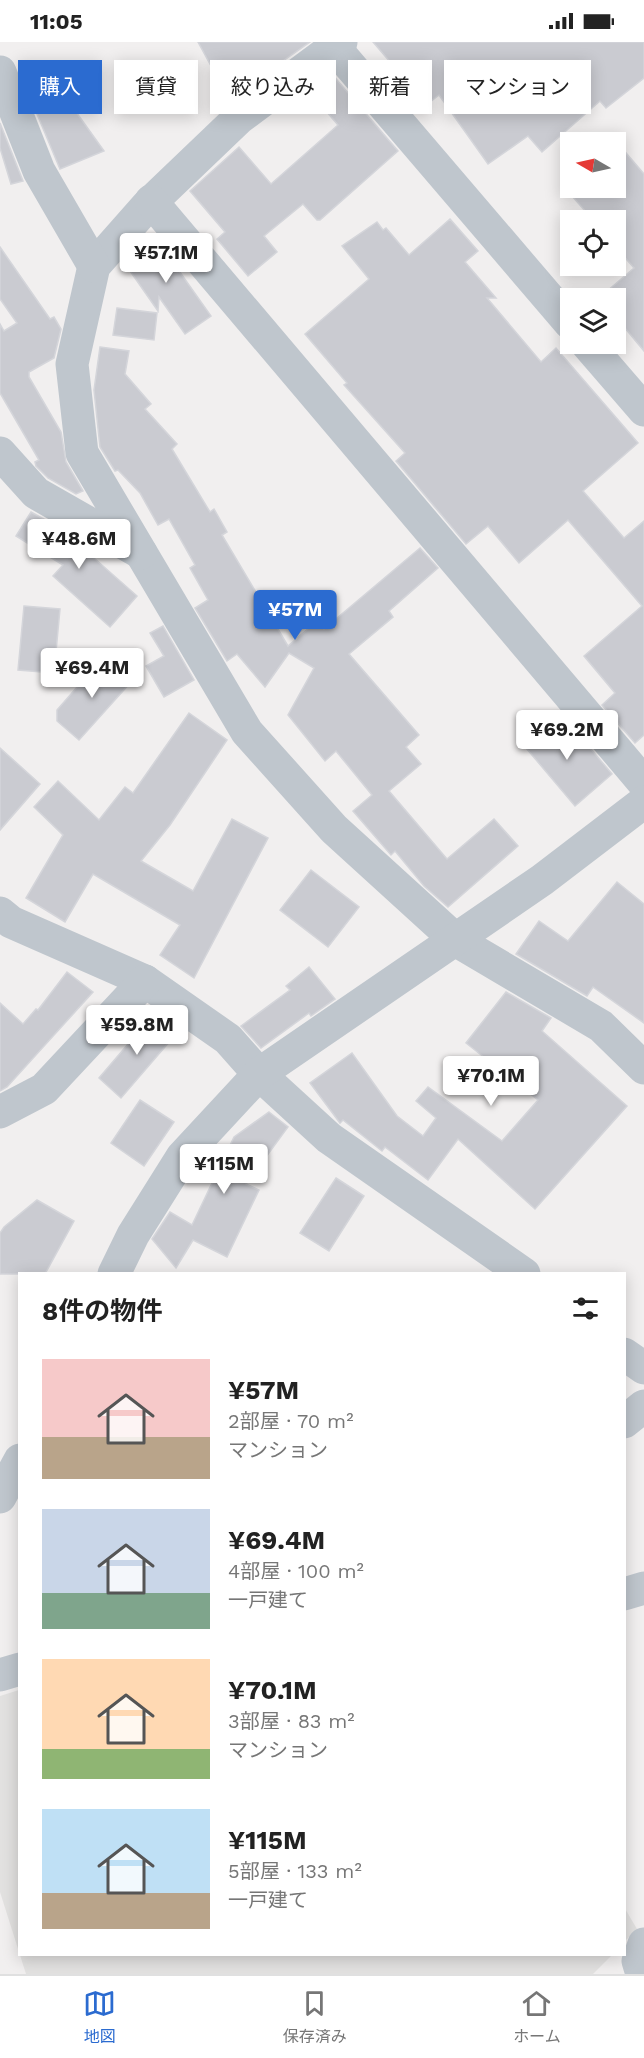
<!DOCTYPE html>
<html lang="ja">
<head>
<meta charset="utf-8">
<style>
	:root { --surface:#fff; --page:#f6f6f6; --text:#222; --muted:#767676; --line:#e0e0e0; --accent:#2b6bd0 }
	body { margin:0; font-family:"Work Sans","Noto Sans JP",sans-serif; background:var(--page); color:var(--text); height:100vh; display:flex; flex-direction:column; font-size:22px; white-space:nowrap }
	* { box-sizing:border-box; margin:0 }
	p { font-size:20px; color:var(--muted) }
	.icon { flex:none; width:33px; height:33px; fill:none; stroke:currentColor; stroke-width:2; stroke-linecap:round; stroke-linejoin:round }
	.map { position:relative; flex:1; overflow:hidden }
	.side { position:absolute; left:18px; top:1230px; width:608px; height:684px; display:flex; flex-direction:column; background:var(--surface); border-radius:0px; box-shadow:0 3px 15px #0003 }
	.side>* { flex:none }
	.guide { position:absolute; left:18px; top:18px; width:609px; height:54px; display:flex; gap:12px }
	.needle { width:39px; rotate:279deg }
	.tools { position:absolute; left:560px; top:90px; display:grid; gap:12px }
	.tools a { display:grid; place-items:center; width:66px; height:66px; border-radius:0px; background:var(--surface); box-shadow:0 3px 15px #0003; font-size:30px }
	.price { position:absolute; translate:-50% -51px; padding:0 14px; border-radius:6px; background:#fff; color:#222; font-size:20px; line-height:39px; filter:drop-shadow(0 2px 3px #0008) }
	.price::after { content:''; position:absolute; left:50%; top:36px; width:18px; height:14px; margin-left:-9px; background:inherit; clip-path:polygon(0 0,100% 0,50% 100%) }
	.price.selected { background:var(--accent); color:#fff }
	ul { padding:0; list-style:none }
	li { display:flex; align-items:center; gap:18px; height:150px; padding:0 24px }
	li span { display:grid; place-items:center; flex:none; width:168px; height:120px; border-radius:0px; color:#555 }
	li>.icon { margin-inline-start:auto }
	span .icon { width:72px; height:72px; fill:#fffc; stroke-width:1 }
	li b { font-size:26px }
	h2 { display:flex; justify-content:space-between; align-items:center; height:72px; padding:0 24px; font-size:26px }
	.tag { padding:0 21px; border-radius:0px; background:var(--surface); box-shadow:0 3px 15px #0003; font-size:21px; line-height:54px }
	.tag.selected { background:var(--accent); color:#fff }
	.status { display:flex; justify-content:space-between; align-items:center; height:42px; padding:0 30px; background:var(--surface); direction:ltr }
	.status svg { height:16px; fill:currentColor }
	.tab-bar { display:flex; justify-content:space-around; align-items:center; height:84px; border-top:2px solid var(--line); background:var(--surface); font-size:16px; color:var(--muted) }
	.tab-bar a { display:grid; justify-items:center; gap:3px }
	.tab-bar .selected { color:var(--accent) }
	.map>svg:first-child { display:block }
</style>
</head>
<body>
<div class="status"><b>11:05</b><svg viewBox="0 0 49 12"><path d="M0 12V9h3v3zM5 12V6h3v6zM10 12V3h3v9zM15 12V0h3v12zM26 1h20v11H26zM47 4h2v5h-2z"/></svg></div>
<div class="map">
<svg width="644" height="1932" viewBox="0 0 644 1932">
	<rect width="100%" height="100%" fill="#f1efef"/>
	<g fill="#e2e1e0">
		<polygon points="19,1648 20,1912 612,1913 593,1932 26,1932 0,1850 0,1654"/>
		<polygon points="624,1865 637,1887 624,1900"/>
	</g>
	<g fill="#cacbd1" stroke="#d4d5da" stroke-width="1.5">
		<polygon points="198,0 310,0 229,57"/>
		<polygon points="373,0 644,0 644,36 606,66 600,59 542,110 528,94 488,122 439,53 416,71 380,30 391,21"/>
		<polygon points="331,31 398,109 320,178 317,178 303,162 264,194 277,210 248,234 217,197 225,190 190,149 239,105 271,142 338,83 308,48"/>
		<polygon points="56,42 104,109 60,127 29,53"/>
		<polygon points="0,81 23,139 11,142 0,106"/>
		<polygon points="615,98 644,132 644,309 615,274 615,256 599,256 634,226 615,204 615,178 593,178 565,146 615,146"/>
		<polygon points="450,177 478,209 465,220 496,256 487,256 541,320 556,306 638,401 583,449 624,496 644,479 644,693 635,701 602,663 615,651 584,614 642,564 568,478 519,521 488,484 466,502 396,419 405,411 344,343 347,341 305,292 369,237 342,204 377,180 383,188 386,186 409,213"/>
		<polygon points="156,194 175,216 172,219 211,274 185,292 159,255 158,269 123,219"/>
		<polygon points="0,205 50,277 54,275 61,287 54,316 29,330 29,335 61,390 66,420 83,449 76,452 48,436 36,424 35,420 39,418 0,351 0,282 4,289 17,281 0,257"/>
		<polygon points="117,266 157,271 154,298 113,293"/>
		<polygon points="100,305 129,309 125,332 151,362 145,367 177,402 172,407 210,470 214,467 227,490 222,493 288,604 317,579 324,587 420,506 438,526 389,569 393,575 349,612 419,693 406,705 421,722 389,749 447,817 494,777 518,804 448,865 424,844 395,809 391,813 353,769 372,753 336,709 325,719 288,673 314,626 289,611 265,645 237,612 227,619 195,566 208,558 190,526 195,523 169,477 158,483 140,451 118,428 115,429 100,405 94,348"/>
		<polygon points="31,470 60,486 137,554 110,585 53,534 63,523 16,494"/>
		<polygon points="24,564 60,567 54,631 18,628"/>
		<polygon points="163,584 194,638 164,655 146,624 164,614 150,591"/>
		<polygon points="99,620 110,620 131,640 79,698 57,679 57,668"/>
		<polygon points="189,671 227,698 170,783 141,819 193,849 232,777 268,796 194,936 160,913 180,883 93,832 65,880 26,856 63,793 34,765 58,739 99,778 125,745 133,751"/>
		<polygon points="549,677 564,695 574,687 612,732 575,764 521,700"/>
		<polygon points="0,706 40,742 0,788"/>
		<polygon points="311,828 359,865 328,905 280,868"/>
		<polygon points="617,840 644,862 644,981 593,945 587,954 516,912 539,879 568,899"/>
		<polygon points="309,925 335,957 311,974 309,971 261,1006 241,984 290,948 286,944"/>
		<polygon points="67,930 93,950 7,1045 0,1049 0,961 23,982 36,967 38,968"/>
		<polygon points="506,950 551,976 542,989 627,1064 535,1167 458,1097 428,1138 385,1105 382,1109 343,1078 340,1081 310,1041 352,1011 397,1074 423,1094 436,1076 416,1059 428,1045 502,1099 538,1058 466,1001"/>
		<polygon points="153,973 176,992 121,1056 99,1036"/>
		<polygon points="140,1058 174,1080 144,1124 111,1101"/>
		<polygon points="269,1070 288,1085 246,1142 259,1148 227,1215 193,1198 176,1226 152,1197 170,1170 192,1183 234,1095"/>
		<polygon points="336,1136 364,1154 329,1209 300,1191"/>
		<polygon points="37,1158 74,1179 45,1232 0,1232 0,1191 4,1185"/>
	</g>
	<g fill="none" stroke-linecap="round" stroke-linejoin="round">
		<g stroke="#bfc6cd" stroke-width="33">
			<polyline points="341,0 239,76 147,164 94,224 72,322 82,411 247,690 334,787 457,899 601,984 644,1026"/>
			<polyline points="334,5 570,281"/>
			<polyline points="0,30 39,129 94,224"/>
			<polyline points="151,159 644,741"/>
			<polyline points="587,302 644,368"/>
			<polyline points="0,411 36,451 141,511"/>
			<polyline points="0,871 11,880 145,939 228,997 259,1032 329,1096 524,1232"/>
			<polyline points="0,1070 44,1047 145,939"/>
			<polyline points="624,1312 644,1326"/>
			<polyline points="624,1380 644,1364"/>
			<polyline points="624,1552 644,1546"/>
			<polyline points="0,1633 20,1627"/>
			<polyline points="642,1932 638,1919 644,1902"/>
		</g>
		<g stroke="#bfc6cd" stroke-width="33">
			<polyline points="114,1232 133,1193 182,1115 259,1032 542,838 644,760"/>
			<polyline points="0,1455 20,1418"/>
		</g>
	</g>
</svg>
<div class="tools">
<a><svg class="needle" viewBox="-14 -14 28 28"><path d="M0-13l5 13h-10z" fill="#e53935"/><path d="M0 13l5-13h-10z" fill="#767676"/></svg></a>
<a><svg class="icon" aria-label="locate" viewBox="0 0 24 24"><circle cx="12" cy="12" r="6"/><path d="M12 2v4M12 18v4M2 12h4M18 12h4"/></svg></a>
<a><svg class="icon" aria-label="layers" viewBox="0 0 24 24"><path d="M12 4l9 5-9 5-9-5zM3 14l9 5 9-5"/></svg></a>
</div>
<b class="price" style="left:166px;top:242px">¥57.1M</b>
<b class="price" style="left:79px;top:528px">¥48.6M</b>
<b class="price selected" style="left:295px;top:599px">¥57M</b>
<b class="price" style="left:92px;top:657px">¥69.4M</b>
<b class="price" style="left:567px;top:719px">¥69.2M</b>
<b class="price" style="left:137px;top:1014px">¥59.8M</b>
<b class="price" style="left:491px;top:1065px">¥70.1M</b>
<b class="price" style="left:224px;top:1153px">¥115M</b>
<div class="guide">
<a class="tag selected">購入</a>
<a class="tag">賃貸</a>
<a class="tag">絞り込み</a>
<a class="tag">新着</a>
<a class="tag">マンション</a>
</div>
<section class="side">
<h2>8件の物件<svg class="icon" aria-label="filters" viewBox="0 0 24 24"><path d="M4 7h16M4 17h16"/><circle cx="9" cy="7" r="2"/><circle cx="15" cy="17" r="2"/></svg></h2>
<ul>
<li><span style="background:linear-gradient(#f6c9c9 65%,#b9a48a 0)"><svg class="icon" aria-label="home" viewBox="0 0 24 24"><path d="M3 11l9-7 9 7M6 9v11h12V9"/></svg></span><div><b>¥57M</b><p>2部屋 · 70 m²</p><p>マンション</p></div></li>
<li><span style="background:linear-gradient(#c9d6e8 70%,#7fa58c 0)"><svg class="icon" aria-label="home" viewBox="0 0 24 24"><path d="M3 11l9-7 9 7M6 9v11h12V9"/></svg></span><div><b>¥69.4M</b><p>4部屋 · 100 m²</p><p>一戸建て</p></div></li>
<li><span style="background:linear-gradient(#ffd9b3 75%,#8fb573 0)"><svg class="icon" aria-label="home" viewBox="0 0 24 24"><path d="M3 11l9-7 9 7M6 9v11h12V9"/></svg></span><div><b>¥70.1M</b><p>3部屋 · 83 m²</p><p>マンション</p></div></li>
<li><span style="background:linear-gradient(#bfe0f5 70%,#b9a48a 0)"><svg class="icon" aria-label="home" viewBox="0 0 24 24"><path d="M3 11l9-7 9 7M6 9v11h12V9"/></svg></span><div><b>¥115M</b><p>5部屋 · 133 m²</p><p>一戸建て</p></div></li>
</ul>
</section>
</div>
<nav class="tab-bar">
<a class="selected"><svg class="icon" aria-label="map" viewBox="0 0 24 24"><path d="M3 6l6-2 6 2 6-2v14l-6 2-6-2-6 2zM9 4v14M15 6v14"/></svg>地図</a>
<a><svg class="icon" aria-label="saved" viewBox="0 0 24 24"><path d="M7 4h10v16l-5-4-5 4z"/></svg>保存済み</a>
<a><svg class="icon" aria-label="home" viewBox="0 0 24 24"><path d="M3 11l9-7 9 7M6 9v11h12V9"/></svg>ホーム</a>
</nav>
</body>
</html>
